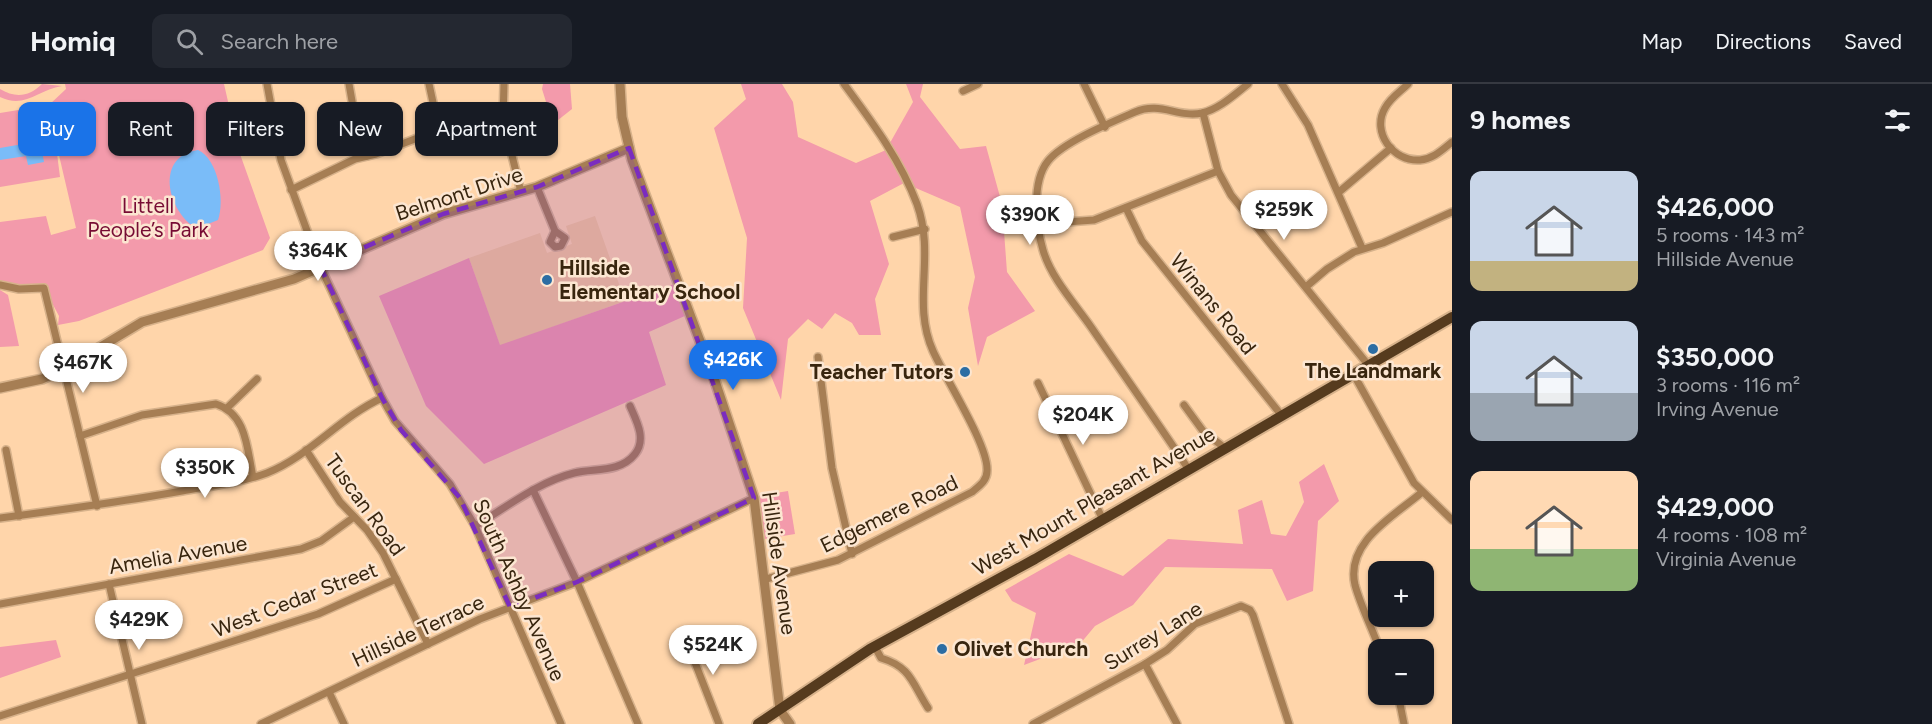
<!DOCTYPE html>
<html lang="en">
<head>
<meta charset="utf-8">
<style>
	:root { --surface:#171b24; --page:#242831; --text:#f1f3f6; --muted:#9ea1a6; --line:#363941; --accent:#1a73e8 }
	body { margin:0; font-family:Figtree,sans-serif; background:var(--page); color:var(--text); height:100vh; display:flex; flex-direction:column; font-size:22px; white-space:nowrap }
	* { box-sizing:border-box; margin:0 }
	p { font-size:20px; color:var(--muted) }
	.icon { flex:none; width:33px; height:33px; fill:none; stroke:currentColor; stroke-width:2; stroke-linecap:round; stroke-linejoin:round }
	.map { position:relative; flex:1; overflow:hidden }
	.panel { display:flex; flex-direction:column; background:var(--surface); width:480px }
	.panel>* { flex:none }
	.hud { position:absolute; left:18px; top:18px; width:570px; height:54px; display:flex; gap:12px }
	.buttons { position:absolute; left:1368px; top:477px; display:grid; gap:12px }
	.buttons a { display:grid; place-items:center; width:66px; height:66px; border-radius:12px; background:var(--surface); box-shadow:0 2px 4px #0004; font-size:30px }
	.price { position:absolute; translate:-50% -51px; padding:0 14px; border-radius:21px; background:#fff; color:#222; font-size:20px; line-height:39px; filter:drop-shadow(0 2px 3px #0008) }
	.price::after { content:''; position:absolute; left:50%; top:36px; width:18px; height:14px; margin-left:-9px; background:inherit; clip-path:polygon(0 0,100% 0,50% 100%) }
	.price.selected { background:var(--accent); color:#fff }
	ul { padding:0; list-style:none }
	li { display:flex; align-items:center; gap:18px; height:150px; padding:0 18px }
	li span { display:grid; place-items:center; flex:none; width:168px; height:120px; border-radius:12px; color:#555 }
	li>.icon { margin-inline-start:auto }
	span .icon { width:72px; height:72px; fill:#fffc; stroke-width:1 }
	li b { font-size:26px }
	h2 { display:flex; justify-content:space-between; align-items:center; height:72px; padding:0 18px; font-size:26px }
	.chip { padding:0 21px; border-radius:12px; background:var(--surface); box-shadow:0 2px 4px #0004; font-size:21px; line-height:54px }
	.chip.selected { background:var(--accent); color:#fff }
	header { display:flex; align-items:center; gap:36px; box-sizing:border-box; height:84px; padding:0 30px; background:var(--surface); border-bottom:2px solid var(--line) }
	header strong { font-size:28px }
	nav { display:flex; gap:33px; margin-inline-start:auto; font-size:21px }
	.search { width:420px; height:54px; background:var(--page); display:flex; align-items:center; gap:15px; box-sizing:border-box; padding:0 21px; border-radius:12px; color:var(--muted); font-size:22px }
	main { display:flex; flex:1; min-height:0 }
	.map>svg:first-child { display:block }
</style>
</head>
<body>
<header>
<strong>Homiq</strong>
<div class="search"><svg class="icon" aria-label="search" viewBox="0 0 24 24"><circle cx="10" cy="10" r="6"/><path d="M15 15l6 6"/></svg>Search here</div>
<nav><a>Map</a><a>Directions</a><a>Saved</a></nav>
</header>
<main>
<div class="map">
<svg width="1452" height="640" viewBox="0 0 1452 640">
	<rect width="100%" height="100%" fill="#ffd5aa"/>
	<polygon fill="#f5c898" points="595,132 625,217 500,262 469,174 540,149 547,169 572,160 566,142"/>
	<g fill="#f39aab">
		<path d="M 42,0 L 62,2 C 38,6 25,25 0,13 L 0,5 C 15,14 29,13 42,0 Z"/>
		<polygon points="65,0 224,0 240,70 270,154 263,166 79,237 58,241 59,232 44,204 0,201 0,138 46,132 51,151 76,144 55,54 60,93 0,103 0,29 49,21 66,5"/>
		<polygon points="543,0 570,0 572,25 553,40 542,5"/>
		<polygon points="741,0 782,0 793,18 798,53 856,79 886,66 913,18 906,0 923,0 920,13 960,65 986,62 1002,120 1007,188 1035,227 987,253 978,282 968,224 975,193 960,123 904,99 870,117 889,180 875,215 881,251 859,251 852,239 835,229 822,245 808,235 788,255 781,316 743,224 747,154 714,44 746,15"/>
		<polygon points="469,174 500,261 674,200 687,231 649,248 666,301 484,380 426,322 379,212"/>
		<polygon points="0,206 8,211 19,262 0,263"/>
		<polygon points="1324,380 1339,417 1318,437 1313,507 1287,517 1272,485 1165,483 1133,521 1095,542 1080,560 1024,581 1036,529 1012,517 1005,506 1069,470 1123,492 1168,455 1243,460 1238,426 1262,416 1271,450 1286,452 1304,418 1299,398"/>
		<polygon points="788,407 795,450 765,455 758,412"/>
		<polygon points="56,556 61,573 0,594 0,563"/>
	</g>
	<g fill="#7abcf8">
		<polygon points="46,27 48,38 27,42 25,31"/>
		<polygon points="40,57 44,78 28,81 26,72 0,76 0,64"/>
		<path d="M 198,66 C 218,75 225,116 218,136 L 208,140 L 190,140 C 166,120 157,72 198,66 Z"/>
	</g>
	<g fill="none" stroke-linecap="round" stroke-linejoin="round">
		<defs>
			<g id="minor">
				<polyline points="267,0 281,76 320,182 382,314 395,337 450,400 475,442 561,640"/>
				<polyline points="349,0 355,34 367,72"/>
				<polyline points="429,0 439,46"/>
				<polyline points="504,0 503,35 521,108"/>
				<polyline points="1084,0 1105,43"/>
				<polyline points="1282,0 1308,41 1362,164"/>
				<path d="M 1408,0 C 1401,7 1390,14 1385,24 C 1371,48 1393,78 1420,76 C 1433,75 1442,66 1452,58"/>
				<polyline points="963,7 978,0"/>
				<polyline points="1203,29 1218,87 1231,111 1369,282"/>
				<polyline points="537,103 555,147 565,154 561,162 555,163 550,158 555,147"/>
				<polyline points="291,106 355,75 376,70 451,41 503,35"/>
				<polyline points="1339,108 1391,64"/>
				<polyline points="1126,124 1142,157 1282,332"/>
				<polyline points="1039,140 1094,136 1218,87"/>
				<polyline points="893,153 925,145"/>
				<polyline points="0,201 19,205 44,204 97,422"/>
				<polyline points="1307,202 1327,185 1354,168 1383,159 1452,128"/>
				<polyline points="818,273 832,384 852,470"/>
				<polyline points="1354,291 1414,399 1452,436"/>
				<polyline points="1038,299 1103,436"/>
				<polyline points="1184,321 1203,347 1226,365"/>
				<polyline points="227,324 257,295"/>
				<path d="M 80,352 L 142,331 L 216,320 C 247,330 247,365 253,393"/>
				<polyline points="6,366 19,432"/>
				<polyline points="306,366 340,418 367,446 383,469 428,560"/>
				<path d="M 1189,386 C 1157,338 1124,291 1091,243 C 1075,220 1051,194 1043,166 C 1036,142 1031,98 1048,77 C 1063,58 1112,38 1135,28 C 1160,17 1178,34 1202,29 C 1219,25 1234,11 1248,0"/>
				<polyline points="533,406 577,498 638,640"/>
				<path d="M 0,434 C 61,426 121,418 182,407 C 210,402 240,399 267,389 C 310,372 340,333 382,314"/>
				<path d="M 475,442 C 507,423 538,398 574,389 C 595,384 620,389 635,370 C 647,355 636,336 630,322"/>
				<path d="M 766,495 L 838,476 L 972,408 C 979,402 987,397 987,387 C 989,362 945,294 933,267 C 911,218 936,173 917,120 C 900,75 872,38 844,0"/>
				<polyline points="109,500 142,640"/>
				<polyline points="0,520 301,465 321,457 354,433"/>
				<polyline points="685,553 719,640"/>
				<path d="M 875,563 L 881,574 C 911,583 912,599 928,624"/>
				<path d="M 1380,566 C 1372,544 1361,523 1355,501 C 1345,458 1394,432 1421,409"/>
				<polyline points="1145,580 1177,640"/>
				<polyline points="329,608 344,640"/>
				<polyline points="1398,610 1404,640"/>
				<polyline points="0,632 318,530 396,495"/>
				<polyline points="261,640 480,535 577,498 754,414"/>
				<polyline points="1033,640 1145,580 1167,566 1195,540 1241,522 1250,526 1253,531 1289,640"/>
			</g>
			<g id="tertiary">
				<polyline points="620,0 622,33 632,76 715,297 754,414 780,626 790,640"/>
				<polyline points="0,304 42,295 64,285 142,238 294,195 443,130 537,103 629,64"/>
			</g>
			<polyline id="primary" points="758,640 870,565 1035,475 1452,233"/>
		</defs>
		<use href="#minor" stroke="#d7b28b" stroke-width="10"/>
		<use href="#tertiary" stroke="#d7b28b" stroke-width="12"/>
		<use href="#primary" stroke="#d7b28b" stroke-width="14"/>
		<use href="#minor" stroke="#a67e54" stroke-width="7"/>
		<use href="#tertiary" stroke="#a67e54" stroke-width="9"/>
		<use href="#primary" stroke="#563b1e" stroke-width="10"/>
	</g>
	<path fill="#7b2cbf" fill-opacity="0.2" stroke="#7b2cbf" stroke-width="4.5" stroke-dasharray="12 8" stroke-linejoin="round" d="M 629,64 L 754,414 L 577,498 L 510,523 L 460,414 L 401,346 L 382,314 L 320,182 L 443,130 L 537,103 Z"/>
	<g fill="#2c6da3" stroke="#fce6d1" stroke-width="2">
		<circle cx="547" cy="196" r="6"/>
		<circle cx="1373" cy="265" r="6"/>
		<circle cx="965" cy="288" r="6"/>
		<circle cx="942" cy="565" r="6"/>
	</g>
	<g text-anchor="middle" stroke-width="5" stroke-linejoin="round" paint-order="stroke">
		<g font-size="21" fill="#38250e" stroke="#fce6d1">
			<text transform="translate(459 110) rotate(-18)" y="7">Belmont Drive</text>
			<text transform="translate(1213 220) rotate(51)" y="7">Winans Road</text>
			<text transform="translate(1094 417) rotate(-30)" y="7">West Mount Pleasant Avenue</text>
			<text transform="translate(365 421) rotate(54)" y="7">Tuscan Road</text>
			<text transform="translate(889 430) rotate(-26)" y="7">Edgemere Road</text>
			<text transform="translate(178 471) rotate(-10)" y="7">Amelia Avenue</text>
			<text transform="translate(779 479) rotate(82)" y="7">Hillside Avenue</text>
			<text transform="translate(519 506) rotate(66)" y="7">South Ashby Avenue</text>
			<text transform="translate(295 516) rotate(-21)" y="7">West Cedar Street</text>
			<text transform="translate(418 547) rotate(-25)" y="7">Hillside Terrace</text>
			<text transform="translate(1153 552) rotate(-32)" y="7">Surrey Lane</text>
		</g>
		<g font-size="21" fill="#770c34" stroke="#fce6d1">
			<text x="148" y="129">Littell<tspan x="148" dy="24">People’s Park</tspan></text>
		</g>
		<g font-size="21" font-weight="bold" fill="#38250e" stroke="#fce6d1" text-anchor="start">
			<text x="559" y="191">Hillside<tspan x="559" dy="24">Elementary School</tspan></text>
			<text x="1373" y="294" text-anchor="middle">The Landmark</text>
			<text x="953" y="295" text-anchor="end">Teacher Tutors</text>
			<text x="954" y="572">Olivet Church</text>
		</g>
	</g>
</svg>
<div class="buttons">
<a>+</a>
<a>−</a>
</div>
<b class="price" style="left:1284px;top:157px">$259K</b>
<b class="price" style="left:1030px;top:162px">$390K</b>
<b class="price" style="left:318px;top:198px">$364K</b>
<b class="price selected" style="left:733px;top:307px">$426K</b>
<b class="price" style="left:83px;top:310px">$467K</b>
<b class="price" style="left:1083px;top:362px">$204K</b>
<b class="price" style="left:205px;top:415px">$350K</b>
<b class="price" style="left:139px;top:567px">$429K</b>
<b class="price" style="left:713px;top:592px">$524K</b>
<div class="hud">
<a class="chip selected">Buy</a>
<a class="chip">Rent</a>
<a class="chip">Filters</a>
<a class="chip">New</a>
<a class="chip">Apartment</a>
</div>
</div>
<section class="panel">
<h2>9 homes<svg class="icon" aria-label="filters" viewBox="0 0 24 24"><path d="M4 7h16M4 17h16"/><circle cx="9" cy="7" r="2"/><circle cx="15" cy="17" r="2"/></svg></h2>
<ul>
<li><span style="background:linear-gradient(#c9d6e8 75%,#c2b280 0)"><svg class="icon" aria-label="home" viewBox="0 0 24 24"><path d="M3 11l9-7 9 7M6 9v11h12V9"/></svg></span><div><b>$426,000</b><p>5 rooms · 143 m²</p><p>Hillside Avenue</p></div></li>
<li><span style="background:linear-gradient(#c9d6e8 60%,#9aa5b1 0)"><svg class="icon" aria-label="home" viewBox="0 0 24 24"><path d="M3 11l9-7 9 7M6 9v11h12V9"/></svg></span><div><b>$350,000</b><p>3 rooms · 116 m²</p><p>Irving Avenue</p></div></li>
<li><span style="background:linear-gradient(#ffd9b3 65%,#8fb573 0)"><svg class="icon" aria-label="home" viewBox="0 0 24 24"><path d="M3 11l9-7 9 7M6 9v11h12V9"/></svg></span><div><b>$429,000</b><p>4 rooms · 108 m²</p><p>Virginia Avenue</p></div></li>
</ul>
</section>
</main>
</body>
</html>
